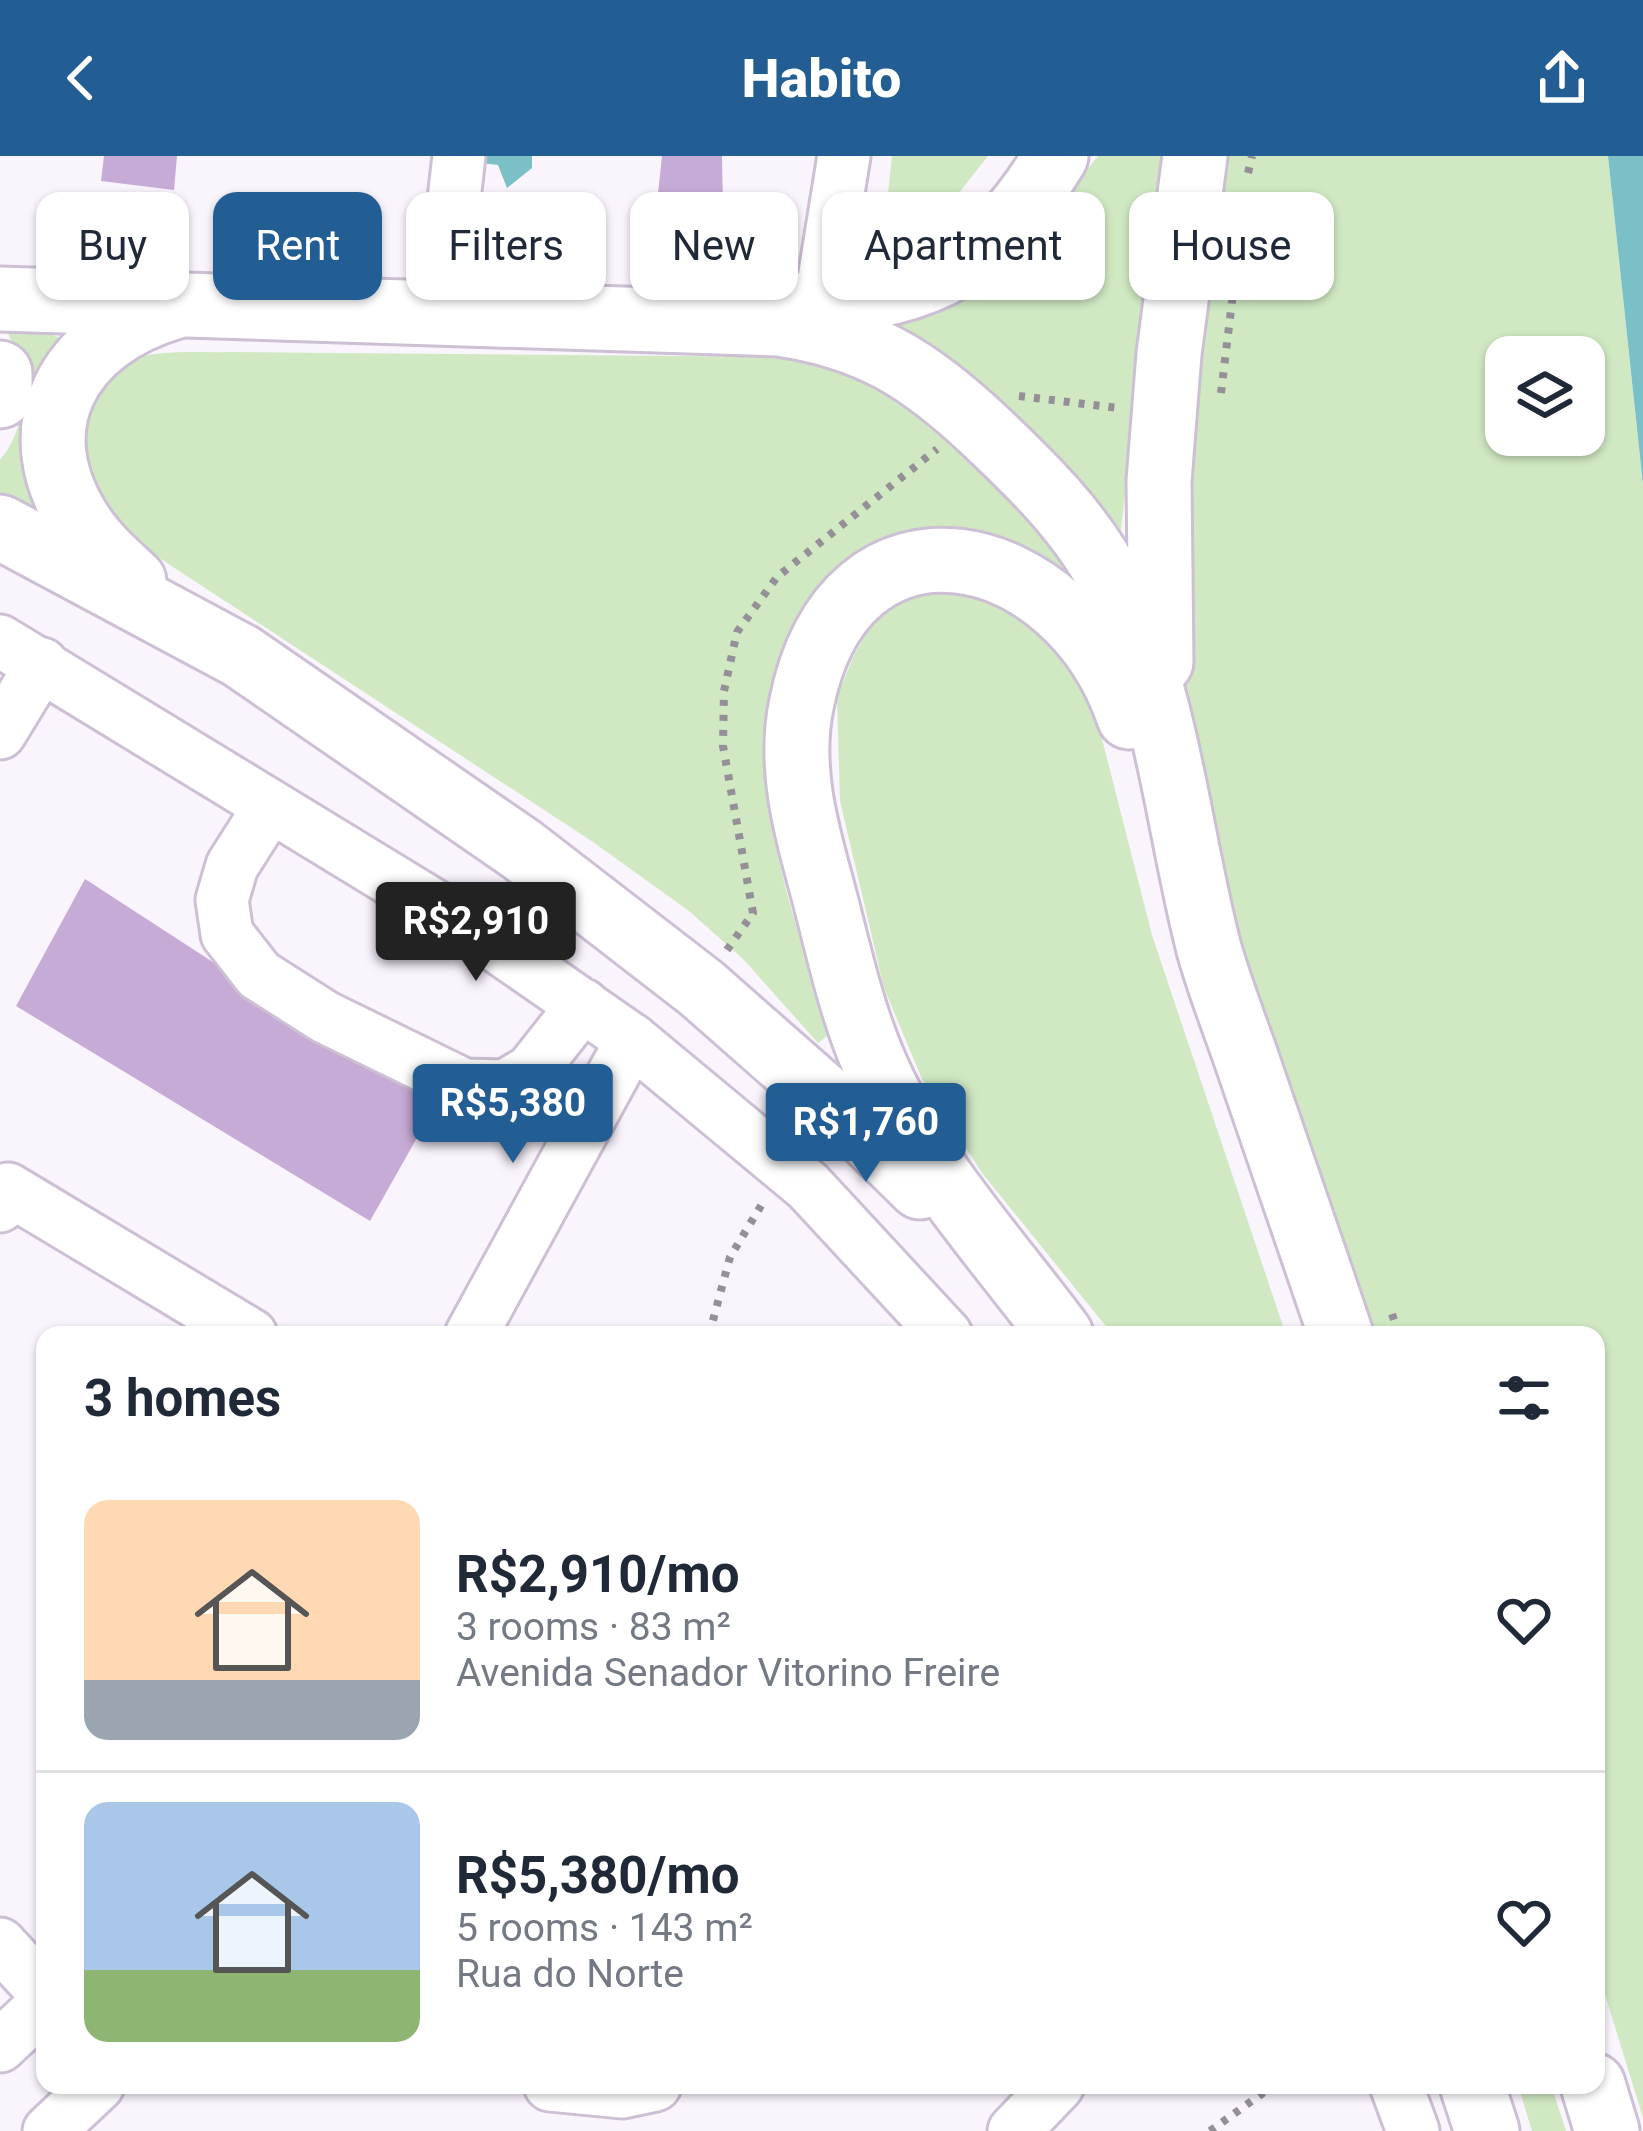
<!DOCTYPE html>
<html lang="en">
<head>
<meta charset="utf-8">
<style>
	:root { --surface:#fff; --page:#f6f6f7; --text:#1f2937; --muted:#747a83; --line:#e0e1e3; --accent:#225d94 }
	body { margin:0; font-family:Roboto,sans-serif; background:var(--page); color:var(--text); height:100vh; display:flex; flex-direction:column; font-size:45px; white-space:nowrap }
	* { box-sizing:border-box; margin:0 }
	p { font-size:39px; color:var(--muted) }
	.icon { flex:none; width:66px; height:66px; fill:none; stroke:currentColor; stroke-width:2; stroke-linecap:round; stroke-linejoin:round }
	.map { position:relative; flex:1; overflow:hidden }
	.side { position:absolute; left:36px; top:1170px; width:1569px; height:768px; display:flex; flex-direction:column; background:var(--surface); border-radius:24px; box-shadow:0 3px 9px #0004 }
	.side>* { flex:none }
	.hud { position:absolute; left:36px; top:36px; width:1572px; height:108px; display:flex; gap:24px }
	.buttons { position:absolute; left:1485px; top:180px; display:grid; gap:24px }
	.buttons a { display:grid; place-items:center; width:120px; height:120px; border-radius:24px; background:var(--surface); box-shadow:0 3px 9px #0004; font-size:60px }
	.price { position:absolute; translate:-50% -102px; padding:0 27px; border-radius:12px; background:var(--accent); color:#fff; font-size:39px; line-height:78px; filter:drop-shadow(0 3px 6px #0008) }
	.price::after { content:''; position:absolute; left:50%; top:72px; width:36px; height:27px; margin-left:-18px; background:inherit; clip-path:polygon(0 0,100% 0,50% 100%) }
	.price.on { background:#222; color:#fff }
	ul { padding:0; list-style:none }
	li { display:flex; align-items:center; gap:36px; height:300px; padding:0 48px }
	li+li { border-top:3px solid var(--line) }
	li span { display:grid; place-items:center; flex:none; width:336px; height:240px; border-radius:24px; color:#555 }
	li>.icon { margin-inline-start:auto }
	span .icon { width:144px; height:144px; fill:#fffc; stroke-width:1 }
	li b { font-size:51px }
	h2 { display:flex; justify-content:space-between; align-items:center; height:144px; padding:0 48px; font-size:51px }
	.tag { padding:0 42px; border-radius:24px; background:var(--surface); box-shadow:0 3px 9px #0004; font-size:42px; line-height:108px }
	.tag.on { background:var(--accent); color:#fff }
	header { display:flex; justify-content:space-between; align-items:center; height:156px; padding:0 48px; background:var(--accent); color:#fff; font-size:54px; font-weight:800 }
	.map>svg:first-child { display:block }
</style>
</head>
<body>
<header><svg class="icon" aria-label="back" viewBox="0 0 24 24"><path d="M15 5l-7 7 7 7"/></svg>Habito<svg class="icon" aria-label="share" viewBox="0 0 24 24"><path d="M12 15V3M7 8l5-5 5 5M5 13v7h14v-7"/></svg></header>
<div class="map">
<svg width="1643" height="1975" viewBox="0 0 1643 1975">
	<rect width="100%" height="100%" fill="#faf4fd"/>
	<g fill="#d0e9c3" fill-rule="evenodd">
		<polygon points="892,0 988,0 954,43 884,75"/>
		<polygon points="1098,0 1163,0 1118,400 841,169 935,150 1013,107"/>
		<path d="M 1223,0 L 1608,0 L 1643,330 L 1643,1962 L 1596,1809 L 1596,1179 L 1369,1179 L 1217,737 L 1185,564 L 1182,489 L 1185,350 L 1202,153 ZM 1506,201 L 1584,201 L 1584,279 L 1506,279 Z"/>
		<path d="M 5,163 L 64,183 L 46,368 L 0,350 L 0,304 C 27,272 27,229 14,191 C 10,181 6,174 5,163 Z"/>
		<path d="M 228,196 L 800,201 C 923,233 1007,330 1078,430 C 1029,397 1004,375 942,377 L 766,604 C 770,701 800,786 832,876 L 818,887 L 744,804 L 689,755 L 593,686 L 173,411 C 151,396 126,380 109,358 C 85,327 70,270 96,238 C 105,227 114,211 127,205 C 157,193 196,197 228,196 Z"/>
		<polygon points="978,432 1014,447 1073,507 1100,575 1152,779 1286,1179 1113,1179 982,1017 922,923 884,832 840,645 837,541 854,499 880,455 929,433"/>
		<polygon points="1518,1929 1551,1929 1566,1975 1532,1975"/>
	</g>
	<g fill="#7bbfc7">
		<polygon points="482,0 532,0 532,12 507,32 498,9 481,7"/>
		<polygon points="1608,0 1643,0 1643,329"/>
	</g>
	<g fill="#c7abd7">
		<polygon points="104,0 177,0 174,34 101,25"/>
		<polygon points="662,0 722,0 723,53 657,47"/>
		<polygon points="85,723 435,950 370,1065 16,850"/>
	</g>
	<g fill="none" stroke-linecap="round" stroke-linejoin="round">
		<defs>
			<g id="minor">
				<polyline points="820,148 844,0"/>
				<polyline points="441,155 459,0"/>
				<polyline points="0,485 469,771 632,884 808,1030 946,1179"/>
				<polyline points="0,577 42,508"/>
				<polyline points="270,650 232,710 222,744 227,778 259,819 325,861 464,929 505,930 531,915 583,849"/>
				<polyline points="0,1050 8,1033 251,1179"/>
				<polyline points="471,1179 632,884"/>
				<polyline points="0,1788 45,1837"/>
				<polyline points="0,1890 45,1848"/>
				<polyline points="550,1929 622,1936 655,1929"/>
				<polyline points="1396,1929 1413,1975"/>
				<polyline points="49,1975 98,1929"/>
				<polyline points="1014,1975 1058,1929"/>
			</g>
			<g id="major">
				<path d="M 0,143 L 779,168 C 868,181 919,213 984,274 C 1033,320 1087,373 1115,434 C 1169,548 1178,673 1209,793 C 1221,836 1239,879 1253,922 C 1282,1007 1312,1093 1341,1179"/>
				<path d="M 781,150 C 917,143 982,122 1056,0"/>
				<polyline points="0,217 0,240"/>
				<polyline points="0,371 241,500 521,693 701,832 859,971 920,1031"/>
				<path d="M 134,425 C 116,408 97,392 83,371 C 16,272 68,182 174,151"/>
				<polyline points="1161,506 1159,325 1169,198 1195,0"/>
				<path d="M 1061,1179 C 997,1093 913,1002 872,902 C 849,847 837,787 821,728 C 805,670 789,611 801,550 C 844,329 1068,381 1129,561"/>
				<polyline points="1472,1929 1487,1975"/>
				<polyline points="1593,1929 1607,1975"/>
			</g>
		</defs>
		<use href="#minor" stroke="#cdbfd4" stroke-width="57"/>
		<use href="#major" stroke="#cdbfd4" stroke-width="69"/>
		<g stroke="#958f98" stroke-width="8" stroke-dasharray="6 9" stroke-linecap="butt">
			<polyline points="1248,17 1252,0"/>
			<polyline points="1221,237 1240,79"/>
			<polyline points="1019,240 1118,252"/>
			<polyline points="727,794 753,757 723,590 724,535 737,476 777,421 937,293"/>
			<polyline points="1392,1158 1399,1179"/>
			<polyline points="709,1179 730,1101 762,1048"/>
			<polyline points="1210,1975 1274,1929"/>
		</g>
		<use href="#minor" stroke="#fff" stroke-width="51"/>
		<use href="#major" stroke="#fff" stroke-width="63"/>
	</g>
</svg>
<div class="buttons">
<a><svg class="icon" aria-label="layers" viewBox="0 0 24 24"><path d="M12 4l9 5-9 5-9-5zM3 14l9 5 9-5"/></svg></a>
</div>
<b class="price on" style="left:476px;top:828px">R$2,910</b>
<b class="price" style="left:513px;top:1010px">R$5,380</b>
<b class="price" style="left:866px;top:1029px">R$1,760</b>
<div class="hud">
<a class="tag">Buy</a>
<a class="tag on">Rent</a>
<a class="tag">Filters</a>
<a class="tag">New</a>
<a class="tag">Apartment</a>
<a class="tag">House</a>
</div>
<section class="side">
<h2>3 homes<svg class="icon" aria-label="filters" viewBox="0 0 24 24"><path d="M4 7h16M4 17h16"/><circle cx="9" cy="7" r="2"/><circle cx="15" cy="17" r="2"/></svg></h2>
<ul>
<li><span style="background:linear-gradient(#ffd9b3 75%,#9aa5b1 0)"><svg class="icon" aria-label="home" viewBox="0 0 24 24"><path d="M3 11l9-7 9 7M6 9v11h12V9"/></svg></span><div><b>R$2,910/mo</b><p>3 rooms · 83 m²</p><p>Avenida Senador Vitorino Freire</p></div><svg class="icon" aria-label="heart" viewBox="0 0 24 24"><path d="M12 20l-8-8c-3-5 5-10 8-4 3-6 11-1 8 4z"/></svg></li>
<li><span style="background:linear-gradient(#a9c7e8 70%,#8fb573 0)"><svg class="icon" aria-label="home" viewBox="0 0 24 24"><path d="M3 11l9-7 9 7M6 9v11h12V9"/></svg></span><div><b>R$5,380/mo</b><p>5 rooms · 143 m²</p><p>Rua do Norte</p></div><svg class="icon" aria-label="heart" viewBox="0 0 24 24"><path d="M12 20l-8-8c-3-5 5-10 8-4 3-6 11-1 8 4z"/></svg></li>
</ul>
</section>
</div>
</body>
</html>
